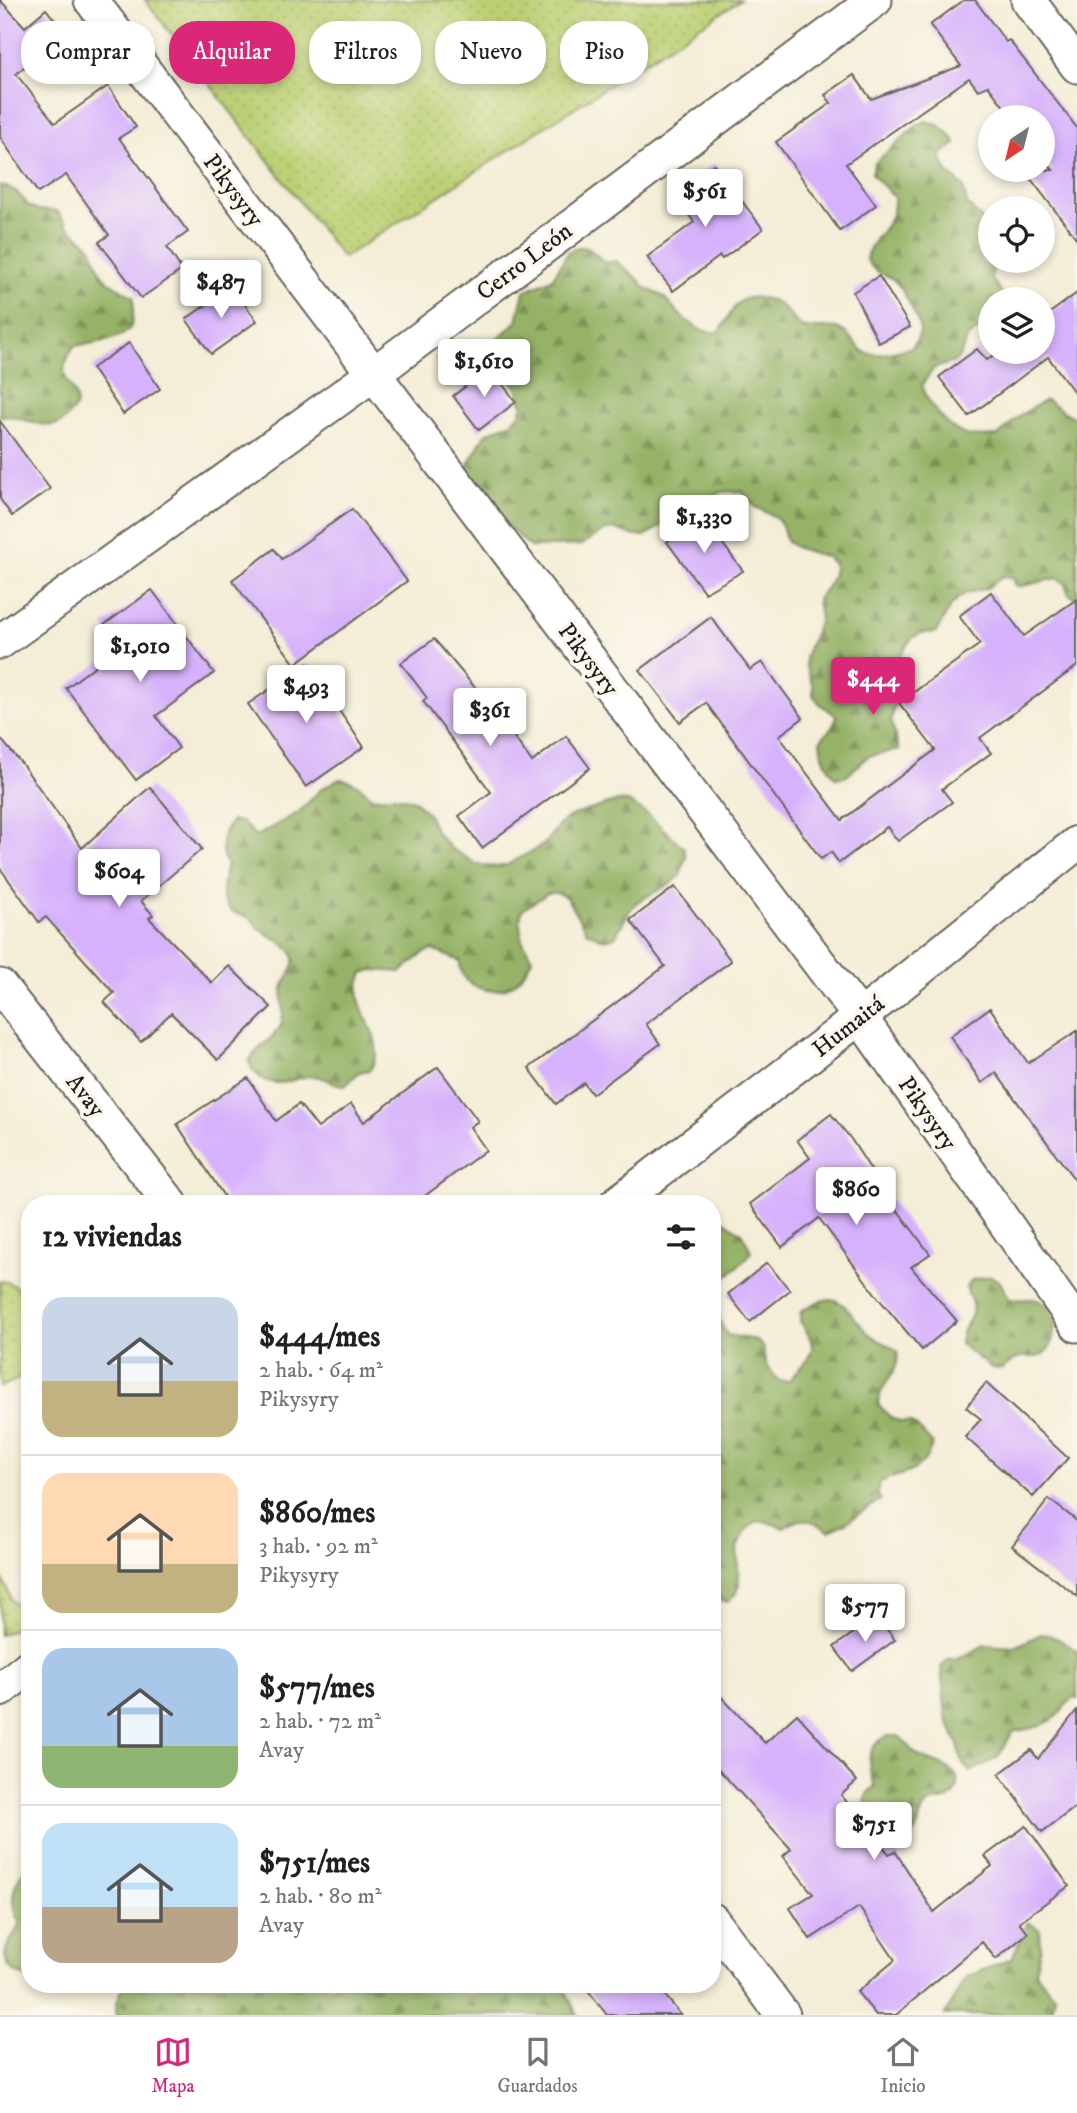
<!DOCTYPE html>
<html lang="es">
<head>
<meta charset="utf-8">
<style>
	:root { --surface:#fff; --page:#f2f2f2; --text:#202124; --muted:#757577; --line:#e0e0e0; --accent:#db2777 }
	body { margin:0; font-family:"IM FELL DW Pica",serif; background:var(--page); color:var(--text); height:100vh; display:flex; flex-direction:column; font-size:26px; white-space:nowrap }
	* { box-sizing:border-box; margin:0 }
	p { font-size:23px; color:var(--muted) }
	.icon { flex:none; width:38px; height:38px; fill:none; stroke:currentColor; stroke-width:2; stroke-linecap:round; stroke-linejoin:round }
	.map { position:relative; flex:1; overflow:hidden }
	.drawer { position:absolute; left:21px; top:1195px; width:700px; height:798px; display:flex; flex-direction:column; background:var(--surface); border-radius:28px; box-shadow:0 4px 10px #0003 }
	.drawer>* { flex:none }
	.guide { position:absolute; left:21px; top:21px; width:700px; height:63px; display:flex; gap:14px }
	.needle { width:46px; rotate:215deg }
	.buttons { position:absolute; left:978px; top:105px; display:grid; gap:14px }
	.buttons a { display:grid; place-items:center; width:77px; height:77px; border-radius:50%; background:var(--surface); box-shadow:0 4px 10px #0003; font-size:35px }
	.price { position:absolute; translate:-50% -60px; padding:0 16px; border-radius:7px; background:#fff; color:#222; font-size:23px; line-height:46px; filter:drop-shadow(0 2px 4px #0008) }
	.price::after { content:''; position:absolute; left:50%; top:42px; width:21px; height:16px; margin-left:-10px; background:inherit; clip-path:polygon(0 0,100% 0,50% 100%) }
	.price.selected { background:var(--accent); color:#fff }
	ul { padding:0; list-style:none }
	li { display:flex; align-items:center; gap:21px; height:175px; padding:0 21px }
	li+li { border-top:2px solid var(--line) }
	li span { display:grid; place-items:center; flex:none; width:196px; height:140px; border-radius:21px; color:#555 }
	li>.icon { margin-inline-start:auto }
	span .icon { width:84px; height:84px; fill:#fffc; stroke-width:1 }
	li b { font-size:30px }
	h2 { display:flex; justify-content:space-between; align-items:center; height:84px; padding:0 21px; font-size:30px }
	.chip { padding:0 24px; border-radius:28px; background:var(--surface); box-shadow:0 4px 10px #0003; font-size:24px; line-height:63px }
	.chip.selected { background:var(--accent); color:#fff }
	.tabs { display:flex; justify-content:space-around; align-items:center; height:98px; border-top:2px solid var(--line); background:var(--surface); font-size:19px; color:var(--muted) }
	.tabs a { display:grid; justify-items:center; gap:4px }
	.tabs .selected { color:var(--accent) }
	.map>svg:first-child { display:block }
</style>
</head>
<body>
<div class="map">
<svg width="1077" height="2015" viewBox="0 0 1077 2015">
	<defs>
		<pattern id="grass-dots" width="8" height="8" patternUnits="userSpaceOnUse" patternTransform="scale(1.75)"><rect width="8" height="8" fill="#bcd074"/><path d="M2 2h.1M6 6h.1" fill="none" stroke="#a1b264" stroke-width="1.8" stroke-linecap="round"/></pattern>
		<pattern id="forest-firs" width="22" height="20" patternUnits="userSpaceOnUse" patternTransform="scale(1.75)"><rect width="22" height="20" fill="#95b266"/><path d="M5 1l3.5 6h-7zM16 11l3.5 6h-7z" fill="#799053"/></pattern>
	</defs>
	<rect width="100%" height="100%" fill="#fbf7ec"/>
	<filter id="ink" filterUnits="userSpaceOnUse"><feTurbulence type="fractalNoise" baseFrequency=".0143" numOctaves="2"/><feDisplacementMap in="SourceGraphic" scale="14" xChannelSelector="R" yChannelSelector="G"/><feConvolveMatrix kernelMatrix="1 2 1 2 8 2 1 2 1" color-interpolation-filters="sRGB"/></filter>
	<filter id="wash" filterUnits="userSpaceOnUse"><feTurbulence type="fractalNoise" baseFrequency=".00686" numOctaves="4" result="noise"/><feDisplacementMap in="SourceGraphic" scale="28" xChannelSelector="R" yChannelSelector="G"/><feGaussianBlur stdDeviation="1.57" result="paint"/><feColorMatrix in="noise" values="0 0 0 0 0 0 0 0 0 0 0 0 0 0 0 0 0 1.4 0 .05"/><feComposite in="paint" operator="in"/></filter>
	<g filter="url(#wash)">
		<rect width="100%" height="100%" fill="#f4edd7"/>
		<g fill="url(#grass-dots)" stroke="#6c7648" stroke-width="2">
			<polygon points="145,0 740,0 343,258"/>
			<polygon points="0,1281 7,1282 30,1295 30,1374 0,1387"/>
			<polygon points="0,1571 11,1599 25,1615 24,1625 0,1635"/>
		</g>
		<g fill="url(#forest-firs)" stroke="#586741" stroke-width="2">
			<path d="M 926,121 C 940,124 950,132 956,144 L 940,155 L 948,173 L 963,186 L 967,204 L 981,218 L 990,231 L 990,261 L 996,261 L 991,278 L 1003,294 L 1002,299 L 990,299 L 990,323 L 968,337 L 960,356 L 954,362 L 934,368 L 922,385 C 926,403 951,433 970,436 C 979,438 990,436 998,436 L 1020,415 L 1046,400 L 1077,420 L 1077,600 L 1068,593 L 1065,583 L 1057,578 L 1017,587 L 1013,578 L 1003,576 L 987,588 L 967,593 L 958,598 L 951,606 L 936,632 L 921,633 L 912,638 L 901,654 L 893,683 L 895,702 L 891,721 L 899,750 L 868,756 L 847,776 L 836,778 C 827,767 821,755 820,741 L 833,726 L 837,716 L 820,704 L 813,695 L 813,686 L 806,667 L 805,657 L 820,619 L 817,599 C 827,587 834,580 834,564 L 827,557 L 797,548 L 787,542 L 781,523 L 774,516 L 755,507 L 742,491 L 722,492 L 713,496 L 690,515 L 671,520 L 645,536 L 635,536 L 616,529 L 606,530 L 581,545 L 530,547 L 508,526 L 465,470 C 471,457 479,447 485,434 L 512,422 L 519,415 L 523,406 L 516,386 L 502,370 L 494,351 L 495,341 L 517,321 L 524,291 L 552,279 L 569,251 L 578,247 L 588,248 L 606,263 L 616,261 L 639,280 L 645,288 L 663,296 L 683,318 L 699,329 L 709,332 L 719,332 C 732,315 734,294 760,298 C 768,299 774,300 780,305 C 787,311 792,319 799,325 C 809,333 824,325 836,328 C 848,331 852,341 860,349 C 872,360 898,351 912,347 C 915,342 919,338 920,332 C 921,323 903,289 896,282 C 885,271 878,278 866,259 C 871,234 896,229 894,197 L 872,174 L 874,164 L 917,125 Z"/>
			<path d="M 0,185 L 16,191 L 29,206 L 38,210 L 57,211 L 68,227 L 91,247 L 102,275 L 109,282 L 134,297 C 133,306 134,318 131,326 C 125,341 88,344 74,346 C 70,353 64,362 64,371 C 65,387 87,398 70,414 C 67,418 63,422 58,424 C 44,430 18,414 0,416 Z"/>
			<path d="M 338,779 C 354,780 361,787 373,798 L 393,796 L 414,800 L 428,814 L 436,832 L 450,848 L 477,864 L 497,867 L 507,865 L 543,845 L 562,822 L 571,816 L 618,801 L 628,802 L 646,813 L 684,848 L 686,857 L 680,876 L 672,883 L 637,902 L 630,910 L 615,937 L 606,940 L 587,932 L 566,897 L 558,893 L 548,893 L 522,910 L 520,920 L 522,940 L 532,959 C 526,970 519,983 506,988 C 486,996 459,984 460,961 L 433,950 L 424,953 L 401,972 L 372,970 L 363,973 C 344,1013 393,1032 370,1070 L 359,1072 L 345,1086 C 333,1084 324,1076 312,1076 C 301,1076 290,1083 279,1083 C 264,1083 252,1074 249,1061 C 257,1046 275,1039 281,1025 C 286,1013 280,1000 283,988 C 285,978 296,969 294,958 C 291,943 267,936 257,927 C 255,925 253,921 251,919 C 245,914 236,915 231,911 C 217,899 223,879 227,865 C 219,850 220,834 232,821 L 242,822 L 256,836 L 299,812 L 320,790 Z"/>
			<path d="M 712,1212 L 743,1234 L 751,1252 C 744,1264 731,1270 723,1281 C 711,1298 717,1320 727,1335 L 756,1340 L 764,1348 C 762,1363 770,1370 779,1381 L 789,1381 C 808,1355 824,1354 800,1321 L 801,1311 C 840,1285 842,1306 868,1333 C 876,1340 888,1344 897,1351 C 902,1373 879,1383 878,1404 L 891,1418 L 900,1422 L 910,1422 L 918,1428 L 933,1444 C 919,1477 908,1470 880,1482 L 877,1492 L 881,1500 C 863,1510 848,1524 829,1531 C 812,1520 802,1514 784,1528 L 765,1521 L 755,1522 L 747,1529 L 737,1547 L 739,1586 L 735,1595 L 728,1602 L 712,1600 Z"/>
			<path d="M 991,1276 L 1000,1282 L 1009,1299 C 1018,1301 1028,1297 1037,1300 C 1059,1306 1060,1343 1042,1355 C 1035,1359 1028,1356 1020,1357 C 1014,1359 1007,1365 1002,1369 L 992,1368 L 960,1344 C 962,1314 983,1326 966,1287 L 972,1280 Z"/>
			<path d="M 1041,1634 L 1051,1635 L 1077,1650 L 1077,1699 L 1074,1698 C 1064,1704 1062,1713 1053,1719 C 1043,1727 1026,1729 1013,1732 L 997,1758 L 970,1772 L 963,1764 L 958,1744 L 946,1717 L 941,1667 L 948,1660 L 958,1659 L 985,1645 L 1015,1647 Z"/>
			<path d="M 889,1736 L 899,1736 C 906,1742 910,1751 918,1755 C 930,1763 961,1766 958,1786 C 957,1791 953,1797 949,1799 C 943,1802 933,1800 928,1804 C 917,1811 923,1826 911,1836 C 889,1836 878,1817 865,1802 L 867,1794 L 875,1786 C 867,1766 864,1745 889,1736 Z"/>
			<path d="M 30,1864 L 30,1977 C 17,1977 2,1965 6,1950 C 9,1940 17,1933 20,1923 C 7,1904 13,1879 30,1864 Z"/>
			<polygon points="1028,1922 1040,1930 1041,1947 1035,1972 1055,1996 1051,2015 945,2015 966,1977 1012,1958"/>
			<path d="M 125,1984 L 563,1985 L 577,2015 L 231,2015 C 222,2011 208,2008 200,2015 L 116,2015 L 116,2004 Z"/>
		</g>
		<g id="blocks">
			<g fill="#d6b1fc">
				<polygon points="0,0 25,27 46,9 65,33 16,74 55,123 108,86 136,127 119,138 188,232 167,247 182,270 141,298 99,242 109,235 66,175 38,193 0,137"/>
				<polygon points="964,0 975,0 1006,42 1009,40 1077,128 1077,239 1024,170 1053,170 1043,157 1043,117 1012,117 988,86 978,90 969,78 846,164 876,205 840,231 776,142 831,103 825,95 854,75 871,99 961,66 930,25"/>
				<polygon points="714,164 763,229 722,259 720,256 673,291 647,257 694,222 674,195"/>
				<polygon points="879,276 910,327 879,343 853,292"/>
				<polygon points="232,287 257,321 211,354 186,319"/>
				<polygon points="1077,293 1077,396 1048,357 969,416 939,377 977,349 987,360 998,352 1043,352 1043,318"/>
				<polygon points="129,343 160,389 123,414 92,368"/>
				<polygon points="490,368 516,402 479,430 453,396"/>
				<polygon points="0,421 50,489 12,516 0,499"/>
				<polygon points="352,509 407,581 295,664 232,580 274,549 282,559"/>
				<polygon points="702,516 743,571 705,593 667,542"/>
				<polygon points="152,590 214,673 156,716 179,748 136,780 66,688 120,647 104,625"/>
				<polygon points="991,592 1024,636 1077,599 1077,666 980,738 991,753 942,789 952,802 898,841 887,827 839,863 831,852 821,859 706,703 680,722 640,670 711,617 750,670 762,662 803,718 779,736 842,820 935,750 899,703 980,644 959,616"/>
				<polygon points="434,639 499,716 532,762 566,736 590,768 482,848 459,816 491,792 423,701 427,698 401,663"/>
				<polygon points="307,664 364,747 306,787 248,704"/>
				<polygon points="0,738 22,764 82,848 150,787 202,849 141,901 153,915 149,918 212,983 229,966 271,1007 218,1060 171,1013 141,1042 104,1002 114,993 46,917 39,922 0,868"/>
				<polygon points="675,887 731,961 646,1024 660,1044 592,1094 584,1083 556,1104 529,1068 665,966 630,920"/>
				<polygon points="990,1008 1028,1063 1077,1031 1077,1183 996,1073 982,1083 950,1036"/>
				<polygon points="438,1067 478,1121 470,1127 486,1150 414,1204 229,1204 177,1124 248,1078 276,1121 299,1104 318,1128 351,1104 364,1122"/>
				<polygon points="831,1114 851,1139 882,1187 881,1188 930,1254 911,1267 957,1321 922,1350 879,1299 819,1218 782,1247 750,1204 810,1158 797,1140"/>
				<polygon points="767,1263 790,1290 750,1322 728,1294"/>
				<polygon points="986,1383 1068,1458 1033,1497 965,1437 981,1419 966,1407"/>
				<polygon points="1049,1499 1077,1521 1077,1596 1012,1546"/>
				<polygon points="877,1616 895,1640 852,1671 834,1647"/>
				<polygon points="712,1687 765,1743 797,1714 857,1781 841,1795 889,1854 895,1851 934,1912 992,1866 985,1856 1026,1826 1069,1886 1019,1922 1028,1933 996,1959 982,1942 896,2015 876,2015 857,1992 895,1960 859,1907 810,1939 790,1908 813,1894 783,1856 791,1849 712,1762"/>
				<polygon points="1077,1710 1077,1806 1042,1832 999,1774 1031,1750 1038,1759"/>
				<polygon points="583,1984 656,1984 681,2015 607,2015"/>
			</g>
		</g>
	</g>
	<g filter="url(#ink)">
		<use href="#blocks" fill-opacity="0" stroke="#68655d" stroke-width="2"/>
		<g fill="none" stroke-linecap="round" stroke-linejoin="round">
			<defs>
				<g id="street">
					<polyline points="91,0 860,1017 1077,1325"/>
					<polyline points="1028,0 1077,66"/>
					<polyline points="0,642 372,375 875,0"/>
					<polyline points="0,986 171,1204"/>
					<polyline points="616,1204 860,1017 1077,843"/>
					<polyline points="0,1690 30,1666"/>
					<polyline points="712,1920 783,2015"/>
				</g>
			</defs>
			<use href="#street" stroke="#68655d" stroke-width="37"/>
			<use href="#street" stroke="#fff" stroke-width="33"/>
		</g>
	</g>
	<g text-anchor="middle" stroke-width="7" stroke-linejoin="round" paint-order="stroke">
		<g font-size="24" fill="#1c1c1c" stroke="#fbf7ec">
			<text transform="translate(234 190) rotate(53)" y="8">Pikysyry</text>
			<text transform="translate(524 261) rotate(-37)" y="8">Cerro León</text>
			<text transform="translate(589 659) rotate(53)" y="8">Pikysyry</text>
			<text transform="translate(848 1026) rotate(-38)" y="8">Humaitá</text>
			<text transform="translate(86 1095) rotate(52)" y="8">Avay</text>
			<text transform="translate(928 1113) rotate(55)" y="8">Pikysyry</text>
		</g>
	</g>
</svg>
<div class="buttons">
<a><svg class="needle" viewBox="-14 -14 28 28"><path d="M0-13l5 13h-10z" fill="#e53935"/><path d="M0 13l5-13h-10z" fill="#757577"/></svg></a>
<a><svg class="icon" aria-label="locate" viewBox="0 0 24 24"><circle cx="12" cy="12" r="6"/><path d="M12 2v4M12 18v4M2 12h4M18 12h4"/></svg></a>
<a><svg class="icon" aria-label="layers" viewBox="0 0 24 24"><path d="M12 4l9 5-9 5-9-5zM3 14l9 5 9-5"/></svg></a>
</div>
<b class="price" style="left:705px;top:229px">$561</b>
<b class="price" style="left:221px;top:320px">$487</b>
<b class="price" style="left:484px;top:399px">$1,610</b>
<b class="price" style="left:704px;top:555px">$1,330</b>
<b class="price" style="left:140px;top:684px">$1,010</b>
<b class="price selected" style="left:873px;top:717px">$444</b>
<b class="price" style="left:306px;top:725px">$493</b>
<b class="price" style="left:490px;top:748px">$361</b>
<b class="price" style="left:119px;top:909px">$604</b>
<b class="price" style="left:856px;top:1227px">$860</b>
<b class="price" style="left:865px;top:1644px">$577</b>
<b class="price" style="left:874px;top:1862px">$751</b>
<div class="guide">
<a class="chip">Comprar</a>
<a class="chip selected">Alquilar</a>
<a class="chip">Filtros</a>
<a class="chip">Nuevo</a>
<a class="chip">Piso</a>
</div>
<section class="drawer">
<h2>12 viviendas<svg class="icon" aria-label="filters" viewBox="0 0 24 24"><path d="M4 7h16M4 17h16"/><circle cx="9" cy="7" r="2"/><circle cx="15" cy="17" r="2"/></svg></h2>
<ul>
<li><span style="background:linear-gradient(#c9d6e8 60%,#c2b280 0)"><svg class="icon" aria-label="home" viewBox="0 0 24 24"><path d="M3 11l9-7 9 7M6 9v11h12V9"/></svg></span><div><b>$444/mes</b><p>2 hab. · 64 m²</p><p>Pikysyry</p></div></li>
<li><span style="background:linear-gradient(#ffd9b3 65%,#c2b280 0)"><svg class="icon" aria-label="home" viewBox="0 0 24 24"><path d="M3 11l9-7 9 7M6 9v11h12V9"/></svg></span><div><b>$860/mes</b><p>3 hab. · 92 m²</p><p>Pikysyry</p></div></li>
<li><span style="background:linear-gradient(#a9c7e8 70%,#8fb573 0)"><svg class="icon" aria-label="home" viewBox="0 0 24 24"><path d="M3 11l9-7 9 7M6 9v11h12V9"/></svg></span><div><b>$577/mes</b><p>2 hab. · 72 m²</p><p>Avay</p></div></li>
<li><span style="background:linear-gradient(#bfe0f5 60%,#b9a48a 0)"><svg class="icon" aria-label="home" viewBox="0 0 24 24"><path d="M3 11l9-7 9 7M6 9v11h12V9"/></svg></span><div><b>$751/mes</b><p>2 hab. · 80 m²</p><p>Avay</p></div></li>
</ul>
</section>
</div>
<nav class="tabs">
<a class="selected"><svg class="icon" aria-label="map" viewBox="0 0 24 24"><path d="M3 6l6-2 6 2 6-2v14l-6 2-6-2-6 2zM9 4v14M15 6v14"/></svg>Mapa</a>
<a><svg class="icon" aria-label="saved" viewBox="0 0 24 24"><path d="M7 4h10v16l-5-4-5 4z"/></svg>Guardados</a>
<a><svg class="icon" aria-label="home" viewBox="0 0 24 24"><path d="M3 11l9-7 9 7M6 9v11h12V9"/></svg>Inicio</a>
</nav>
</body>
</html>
